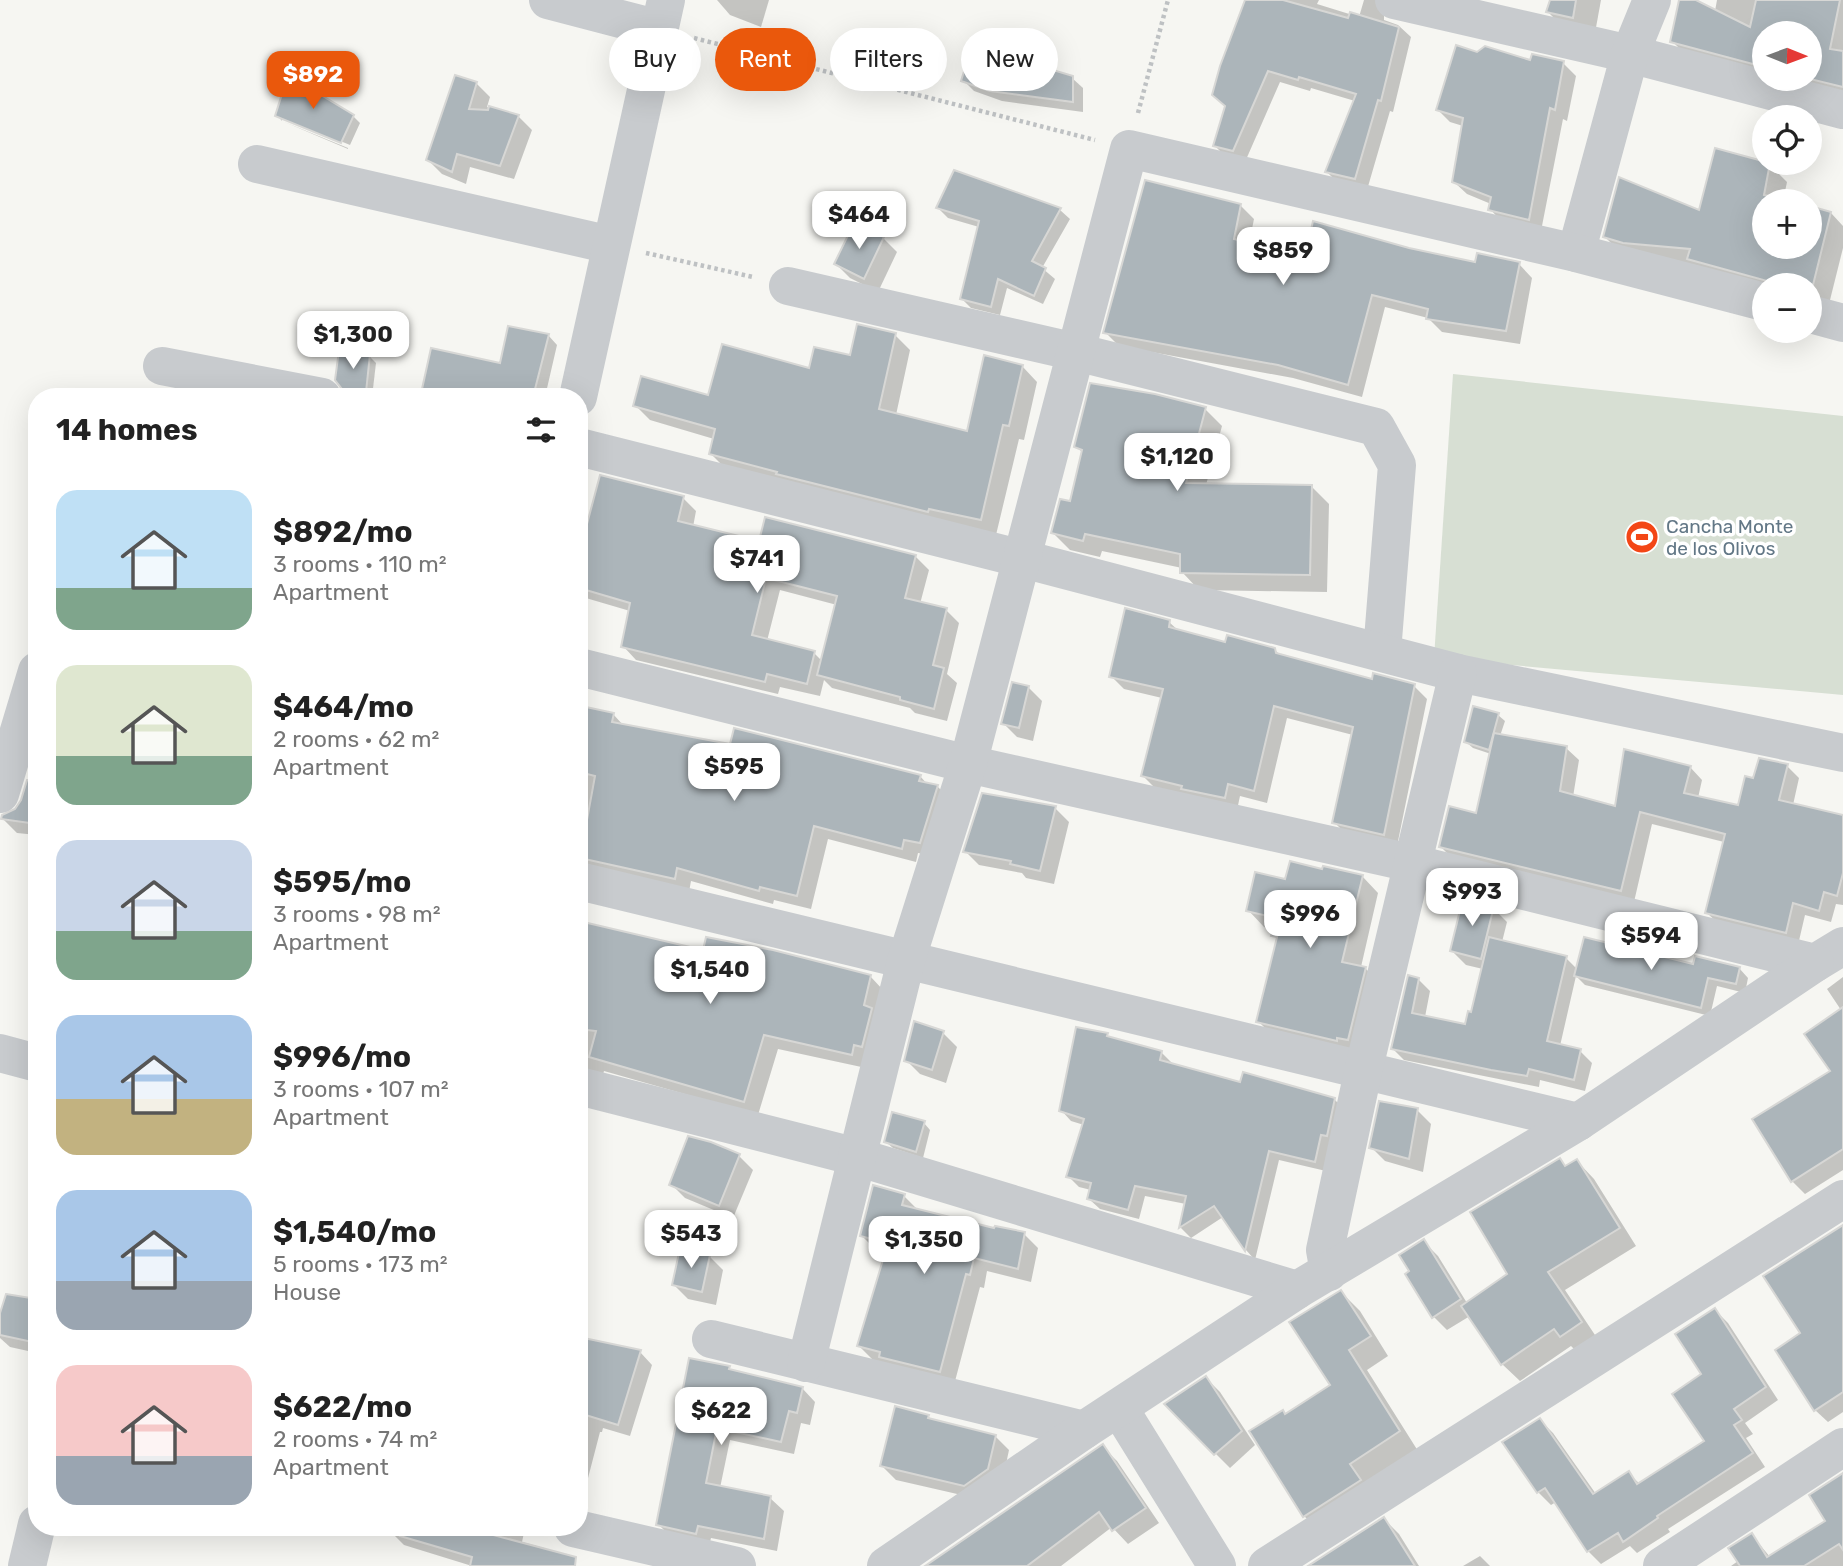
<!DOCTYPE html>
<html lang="en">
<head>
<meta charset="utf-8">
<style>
	:root { --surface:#fff; --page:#f6f6f6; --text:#222; --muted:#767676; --accent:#ea580c }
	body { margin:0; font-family:Rubik,sans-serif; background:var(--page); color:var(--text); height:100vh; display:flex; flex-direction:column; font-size:26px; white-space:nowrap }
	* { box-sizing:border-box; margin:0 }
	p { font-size:23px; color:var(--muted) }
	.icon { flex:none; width:38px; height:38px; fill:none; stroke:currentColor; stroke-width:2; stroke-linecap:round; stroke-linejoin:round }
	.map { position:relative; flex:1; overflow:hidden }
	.drawer { position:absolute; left:28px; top:388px; width:560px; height:1148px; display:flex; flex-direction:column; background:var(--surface); border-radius:28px; box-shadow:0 7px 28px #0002 }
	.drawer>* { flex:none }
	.guide { position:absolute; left:609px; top:28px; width:665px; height:63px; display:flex; gap:14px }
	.needle { width:46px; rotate:91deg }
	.fabs { position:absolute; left:1752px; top:21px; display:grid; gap:14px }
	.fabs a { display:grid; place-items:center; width:70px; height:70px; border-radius:50%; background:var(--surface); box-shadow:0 7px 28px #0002; font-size:35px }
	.price { position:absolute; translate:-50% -60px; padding:0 16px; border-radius:14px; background:#fff; color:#222; font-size:23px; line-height:46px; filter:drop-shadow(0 2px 4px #0008) }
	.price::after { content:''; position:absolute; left:50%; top:42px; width:21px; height:16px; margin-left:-10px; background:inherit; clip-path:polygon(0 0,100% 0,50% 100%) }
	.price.current { background:var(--accent); color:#fff }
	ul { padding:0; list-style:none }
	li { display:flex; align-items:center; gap:21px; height:175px; padding:0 28px }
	li span { display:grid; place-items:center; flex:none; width:196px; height:140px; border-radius:21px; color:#555 }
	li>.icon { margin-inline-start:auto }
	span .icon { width:84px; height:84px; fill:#fffc; stroke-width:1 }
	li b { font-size:30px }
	h2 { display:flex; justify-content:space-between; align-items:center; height:84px; padding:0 28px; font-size:30px }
	.tag { padding:0 24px; border-radius:32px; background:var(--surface); box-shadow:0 7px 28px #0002; font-size:24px; line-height:63px }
	.tag.current { background:var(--accent); color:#fff }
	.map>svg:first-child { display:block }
</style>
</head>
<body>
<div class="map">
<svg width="1843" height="1566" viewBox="0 0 1843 1566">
	<rect width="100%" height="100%" fill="#f6f6f2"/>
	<polygon fill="#d7dfd3" points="1453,374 1843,416 1843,695 1434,658"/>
	<g fill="#0003" fill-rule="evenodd">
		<polygon points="717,0 769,0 761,27 730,15"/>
		<polygon points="1247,0 1319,0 1317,4 1359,17 1364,0 1388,0 1384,7 1384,20 1398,25 1411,37 1393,112 1390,111 1367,190 1339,184 1327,172 1355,101 1311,88 1310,91 1280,82 1245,162 1227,158 1215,146 1226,107"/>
		<polygon points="1552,0 1601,0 1595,33 1562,26 1548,12"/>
		<polygon points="1681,0 1692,0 1715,11 1717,0 1843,0 1843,97 1775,79 1810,79 1810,33 1764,33 1764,76 1686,55 1672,41"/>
		<polygon points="998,56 1072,78 1083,88 1083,112 1002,101 974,91 963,80"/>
		<polygon points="1531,62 1563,63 1576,76 1567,121 1563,119 1541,231 1502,222 1490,209 1491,204 1467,194 1454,182 1463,126 1450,122 1438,110"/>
		<polygon points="476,83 490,97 487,107 518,116 532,130 514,179 470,167 466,184 442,174 428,160"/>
		<polygon points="277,115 353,116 360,123 350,145 282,117 282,121"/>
		<polygon points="282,121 348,148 348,149"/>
		<polygon points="1770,165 1787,182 1783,201 1764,201 1764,247 1810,247 1810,208 1831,213 1843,226 1843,248 1828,308 1810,303 1810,285 1764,285 1622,254 1605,237 1700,213"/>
		<polygon points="955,172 1060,210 1070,219 1042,268 1055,279 1043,304 1007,288 1000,315 971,308 961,298 979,227 948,218 938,208"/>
		<polygon points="1240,205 1254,219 1249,244 1306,258 1409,250 1476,264 1519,264 1532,278 1520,344 1442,332 1428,318 1385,307 1362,397 1293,378 1119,346 1105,332"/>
		<polygon points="883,238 897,252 878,292 850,278 836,264"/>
		<polygon points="548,335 557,345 545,397 451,397 435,393 425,384 501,365"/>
		<polygon points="895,335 910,350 896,415 968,433 1022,366 1037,382 1024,440 1019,439 996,535 726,469 710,453 714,439 650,420 635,405 710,397 811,370 852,357"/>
		<polygon points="369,356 376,363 372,397 351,395 344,388"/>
		<polygon points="1205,409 1222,426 1206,485 1312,487 1329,504 1327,592 1199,590 1182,572 1182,568 1102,551 1100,557 1070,550 1053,533 1071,503 1083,453 1076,446"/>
		<path d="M 683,498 L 696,511 L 693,527 L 760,544 L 915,556 L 929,570 L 920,604 L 946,610 L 959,623 L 947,674 L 957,683 L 947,721 L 915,713 L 910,708 L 832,688 L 824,680 L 820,696 L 780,687 L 778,694 L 636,660 L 623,646 L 630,611 L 579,596 L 579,555 ZM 780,590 L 837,605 L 822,661 L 814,653 L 767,641 Z"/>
		<polygon points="1169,622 1180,632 1227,644 1274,649 1282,657 1373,681 1414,686 1427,699 1397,846 1347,835 1334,822 1353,735 1287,718 1267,803 1240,796 1237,810 1156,789 1143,776 1162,698 1124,689 1111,676"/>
		<polygon points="1028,687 1042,701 1033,741 1017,737 1003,723"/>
		<polygon points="613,714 624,726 731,746 920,776 928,785 938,787 952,801 934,856 918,853 916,862 828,839 811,909 774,900 773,904 691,881 689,892 579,868 579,750"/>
		<polygon points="1498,715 1505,721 1500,736 1566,748 1579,760 1573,797 1616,808 1690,767 1702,780 1698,798 1740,807 1755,780 1787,766 1799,778 1793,805 1843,817 1843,905 1836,904 1831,922 1805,915 1798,945 1720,925 1707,913 1724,842 1652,824 1634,902 1453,859 1441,847 1477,815 1491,754 1473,748 1466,742"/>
		<polygon points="37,783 37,835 17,833 3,819 17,811"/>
		<polygon points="1055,808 1069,822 1054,884 1026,878 1022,873 979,865 965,851"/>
		<polygon points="1324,871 1362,876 1378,893 1361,967 1365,968 1382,985 1365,1056 1275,1038 1258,1021 1278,940 1273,935 1275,930 1264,927 1248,910 1286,881"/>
		<polygon points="1493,908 1507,922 1502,942 1566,958 1577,969 1694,967 1739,968 1748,978 1745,993 1717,986 1710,1016 1585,985 1576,976 1560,1046 1580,1051 1592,1063 1585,1091 1540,1080 1539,1087 1404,1060 1393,1049 1418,979 1430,991 1425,1017 1466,1026 1472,1014 1483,969 1466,965 1452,951"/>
		<polygon points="579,914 592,926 704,952 870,976 884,991 866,1068 778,1049 758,1115 604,1071 603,1074 579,1067"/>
		<polygon points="1843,977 1843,1170 1805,1194 1792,1181 1832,1072 1841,1010 1827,989"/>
		<polygon points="915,1024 943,1033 957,1047 946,1083 920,1074 906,1060"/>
		<polygon points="1107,1035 1111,1039 1161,1052 1172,1063 1171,1065 1241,1084 1334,1099 1345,1110 1326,1171 1279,1160 1255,1260 1246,1250 1223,1217 1191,1238 1181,1228 1186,1204 1145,1196 1139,1219 1100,1209 1089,1199 1091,1190 1079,1187 1068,1176 1084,1125 1071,1121 1061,1110"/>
		<polygon points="1417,1110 1431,1124 1423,1172 1385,1161 1371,1147"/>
		<polygon points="924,1123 930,1130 923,1158 893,1148 886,1142"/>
		<polygon points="739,1156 753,1170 733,1218 685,1198 671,1184"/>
		<polygon points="1560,1160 1567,1167 1577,1161 1594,1179 1636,1246 1565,1290 1599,1341 1579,1354 1571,1346 1520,1381 1502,1364 1470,1316 1447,1330 1433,1316 1411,1272 1424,1242 1438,1256 1467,1303 1510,1274"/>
		<polygon points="904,1196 919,1211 995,1230 1024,1234 1038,1248 1031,1282 987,1271 984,1288 980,1287 954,1385 873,1360 859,1346 887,1252 876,1250 862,1236"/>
		<polygon points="1843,1225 1843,1412 1828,1422 1815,1410 1803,1333"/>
		<polygon points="709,1256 723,1270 716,1305 688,1299 674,1285"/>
		<polygon points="1341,1292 1360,1311 1388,1356 1367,1370 1418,1451 1324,1535 1304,1516 1286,1416 1333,1386"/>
		<polygon points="37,1301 37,1353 10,1347 0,1338 0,1319"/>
		<polygon points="1715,1310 1728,1323 1778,1400 1745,1423 1753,1434 1746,1438 1765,1467 1668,1529 1670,1532 1637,1553 1630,1546 1601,1564 1588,1551 1556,1502 1551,1505 1538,1492 1505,1443 1540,1420 1553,1433 1596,1494 1628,1473 1640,1484 1706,1442 1704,1375"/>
		<polygon points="579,1339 640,1352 652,1365 630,1436 603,1428 602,1432 600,1432 581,1505 579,1504"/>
		<polygon points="729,1368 733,1372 802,1388 815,1402 810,1425 801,1423 794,1454 730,1440 720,1488 770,1498 784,1511 777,1551 711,1538 709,1546 671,1537 658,1524"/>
		<polygon points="1206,1378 1220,1392 1255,1445 1230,1468 1166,1404"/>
		<polygon points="928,1416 933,1421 995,1436 1009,1450 1002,1483 979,1499 896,1480 882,1466"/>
		<polygon points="1102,1446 1117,1461 1159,1523 1128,1544 1112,1527 1061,1566 930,1566"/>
		<polygon points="1843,1475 1843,1566 1731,1566 1738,1561 1752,1535 1770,1557 1827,1521"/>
		<polygon points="1384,1519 1399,1534 1419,1566 1311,1566"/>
		<polygon points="392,1528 525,1528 522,1542 544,1548 557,1561 555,1566 472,1566 404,1545 391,1532"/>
		<polygon points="1480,1556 1490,1566 1463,1566"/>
	</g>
	<g fill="#acb5ba" stroke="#d7d7d5" stroke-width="2">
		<polygon points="1245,0 1283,0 1348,18 1350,12 1399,27 1381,101 1378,100 1355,179 1325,172 1356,94 1299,77 1298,80 1268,71 1233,151 1213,146 1225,106 1212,95 1220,66"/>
		<polygon points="1550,0 1576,0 1573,18 1546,12"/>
		<polygon points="1679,0 1696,0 1750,27 1756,0 1840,0 1830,49 1843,51 1843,87 1810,79 1810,33 1764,33 1764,67 1670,42"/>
		<polygon points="973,42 999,54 1073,76 1073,102 990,91 961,81"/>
		<polygon points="1456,45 1477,52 1485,46 1530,60 1532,54 1564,61 1555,110 1550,108 1529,220 1488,210 1491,197 1452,182 1463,118 1436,110"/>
		<polygon points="288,75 354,115 341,143 275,116"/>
		<polygon points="455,75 477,82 469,109 488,110 489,106 519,115 500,166 457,154 452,172 426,160"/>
		<polygon points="1715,148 1770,163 1764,195 1790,201 1764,201 1764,247 1810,247 1810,206 1831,212 1813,285 1782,285 1687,259 1690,249 1623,243 1603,237 1619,177 1699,210"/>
		<polygon points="954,170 1061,208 1032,261 1046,268 1034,296 998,279 991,307 960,299 979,221 936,208"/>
		<polygon points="1145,180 1241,204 1234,239 1305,256 1313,221 1409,248 1475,262 1477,253 1520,262 1506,331 1426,319 1428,309 1372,295 1348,385 1278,365 1103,333"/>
		<polygon points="854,223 884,237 864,279 834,264"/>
		<polygon points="857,324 896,333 879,409 967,431 984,355 1023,365 1009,426 1003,425 981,520 929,509 928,512 776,474 777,472 709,454 715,429 633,406 641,376 708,395 722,344 809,368 814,347 850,355"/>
		<polygon points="508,326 549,334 533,397 458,397 422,389 431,348 500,363"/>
		<polygon points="339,350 370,354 366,392 342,389 335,380"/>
		<polygon points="1090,383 1155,394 1206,407 1186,483 1312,485 1310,575 1180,573 1180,554 1085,534 1083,541 1051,533 1060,499 1070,501 1082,450 1074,447"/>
		<polygon points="600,475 684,496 678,521 759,541 765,517 916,555 905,598 947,608 933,665 944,668 934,709 900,700 900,697 817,675 837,596 766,578 752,635 815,651 807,684 767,674 765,682 621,647 630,603 579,588 579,554"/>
		<polygon points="1125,608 1170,620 1169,627 1225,642 1227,635 1275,648 1276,653 1372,679 1373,673 1415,684 1384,835 1332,823 1353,727 1274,706 1254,791 1228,784 1225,798 1181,789 1182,786 1141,776 1163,689 1109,677"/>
		<polygon points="1012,682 1029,686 1019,728 1001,724"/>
		<polygon points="1473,706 1499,713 1489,750 1464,742"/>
		<polygon points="586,707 614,713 612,722 730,744 734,728 921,775 919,781 938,785 920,843 904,840 902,849 814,826 797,896 760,887 759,891 677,868 675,879 580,858 595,776 579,772 579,741"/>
		<polygon points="1494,733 1567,746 1560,791 1615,806 1624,749 1691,766 1684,793 1738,805 1745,776 1753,778 1759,758 1788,764 1779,800 1843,815 1843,873 1837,896 1824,892 1819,911 1793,903 1786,933 1705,913 1725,834 1640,812 1621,891 1439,847 1449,806 1476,813"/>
		<polygon points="27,780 37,781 37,824 1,819 2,815 15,809 21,800"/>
		<polygon points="982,793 1056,806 1040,871 1010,864 1011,861 963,852"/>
		<polygon points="1290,861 1322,869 1323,866 1363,875 1342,962 1366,967 1348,1040 1337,1038 1337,1041 1256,1022 1277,937 1271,936 1276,918 1246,911 1255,872 1285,879"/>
		<polygon points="1463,898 1494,906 1481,959 1450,951"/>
		<polygon points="579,921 703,950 706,937 773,950 871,975 864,1005 872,1008 862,1047 854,1045 852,1055 764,1035 744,1102 589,1057 596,1031 579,1029"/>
		<polygon points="1489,937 1567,956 1547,1041 1581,1049 1574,1080 1529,1069 1527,1076 1491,1070 1391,1049 1408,975 1419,978 1412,1013 1465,1024 1468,1011 1471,1012"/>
		<polygon points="1584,937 1693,964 1695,956 1740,967 1736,984 1708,978 1701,1008 1574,976"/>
		<polygon points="1843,1007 1843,1149 1791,1182 1752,1119 1830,1071 1804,1034"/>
		<polygon points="914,1021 944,1031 932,1070 904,1061"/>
		<polygon points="1076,1027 1108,1033 1107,1036 1162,1051 1160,1060 1240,1082 1243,1072 1335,1098 1327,1136 1321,1135 1315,1162 1269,1151 1245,1251 1214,1206 1179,1228 1186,1196 1135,1186 1128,1210 1087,1199 1091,1183 1066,1177 1084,1119 1059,1111"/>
		<polygon points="1379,1101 1418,1108 1409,1159 1369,1148"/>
		<polygon points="892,1112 925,1121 916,1152 884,1142"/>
		<polygon points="688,1136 711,1142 740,1154 719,1206 669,1185"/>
		<polygon points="1560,1158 1565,1166 1577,1159 1620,1228 1548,1272 1582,1322 1560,1337 1554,1329 1501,1365 1461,1306 1507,1274 1470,1212"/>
		<polygon points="873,1185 905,1194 902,1205 994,1228 995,1226 1025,1232 1018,1269 974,1258 970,1275 966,1274 940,1372 879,1357 880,1352 857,1346 888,1243 860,1236"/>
		<polygon points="1843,1225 1843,1392 1814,1411 1775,1350 1800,1333 1763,1276"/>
		<polygon points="1424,1239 1461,1299 1432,1318 1405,1274 1409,1271 1399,1255"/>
		<polygon points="680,1248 710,1255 702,1292 672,1285"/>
		<polygon points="1341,1290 1371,1336 1349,1350 1400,1431 1350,1464 1361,1480 1303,1517 1249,1431 1283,1410 1285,1414 1330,1385 1289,1322"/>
		<polygon points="6,1294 37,1299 37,1343 0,1335 0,1313"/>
		<polygon points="1715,1308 1766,1387 1734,1409 1742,1420 1734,1425 1753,1453 1657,1516 1658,1518 1623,1542 1618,1533 1587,1552 1545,1488 1537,1493 1502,1442 1540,1418 1593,1494 1629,1471 1637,1484 1704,1441 1672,1394 1701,1374 1675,1334"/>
		<polygon points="579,1337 641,1350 618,1425 579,1413"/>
		<polygon points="689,1358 730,1366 729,1369 803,1387 797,1413 789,1411 781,1442 717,1428 706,1483 771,1496 764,1539 698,1526 696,1534 656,1525"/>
		<polygon points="1206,1376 1242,1431 1214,1455 1164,1404"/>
		<polygon points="895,1406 929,1415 928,1418 996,1435 988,1469 964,1486 880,1466"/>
		<polygon points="1103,1444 1146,1508 1112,1531 1099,1512 1027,1566 925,1566"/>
		<polygon points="1843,1473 1843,1550 1839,1544 1804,1566 1740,1566 1728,1548 1752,1533 1767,1557 1825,1521 1809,1495"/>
		<polygon points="1384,1517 1415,1566 1308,1566"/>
		<polygon points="402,1528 467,1528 576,1557 575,1566 470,1566 472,1557 400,1536"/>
	</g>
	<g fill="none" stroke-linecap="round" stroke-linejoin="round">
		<g stroke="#bec1c3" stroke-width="4.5" stroke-dasharray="3.5 3.5" stroke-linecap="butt">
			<polyline points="694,38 1095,140"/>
			<polyline points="1138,113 1168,0"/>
			<polyline points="646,253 753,277"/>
		</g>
		<g stroke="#c8cbce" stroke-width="38">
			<polyline points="548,0 659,29"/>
			<polyline points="1394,0 1630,54 1843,110"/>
			<polyline points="257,164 611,245"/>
			<polyline points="1576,253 1630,54 1652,0"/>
			<polyline points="788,286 1076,352 1376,427 1397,465 1382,652"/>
			<polyline points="1810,314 1843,323"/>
			<polyline points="162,366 322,397"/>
			<polyline points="578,397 666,0"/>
			<polyline points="579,447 1023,559 1458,673 1843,753"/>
			<polyline points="579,667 968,764 1411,863 1815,963 1843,946"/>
			<polyline points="0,794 37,671"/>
			<polyline points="579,881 1578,1122"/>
			<polyline points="0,1053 37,1063"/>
			<polyline points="579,1086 857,1157 1297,1290"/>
			<polyline points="1329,1272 1325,1250 1363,1072 1458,673"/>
			<polyline points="711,1339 1084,1430"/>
			<polyline points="806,1363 906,961 968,764 1129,149 1576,253 1764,302"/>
			<polyline points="1119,1408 1217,1566"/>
			<polyline points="573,1528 737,1566"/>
			<polyline points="27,1566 37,1524"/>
			<polyline points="886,1566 1084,1430 1297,1290 1578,1122 1815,963"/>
			<polyline points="1267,1566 1843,1199"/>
			<polyline points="1662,1566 1843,1447"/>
		</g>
	</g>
	<defs>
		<symbol id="stadium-disc" viewBox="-11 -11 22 22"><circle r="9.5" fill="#f34616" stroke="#fff"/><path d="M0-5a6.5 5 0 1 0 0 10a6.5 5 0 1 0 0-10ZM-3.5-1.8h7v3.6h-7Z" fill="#fff"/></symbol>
	</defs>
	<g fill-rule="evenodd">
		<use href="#stadium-disc" x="1623" y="518" width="38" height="38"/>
	</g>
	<g text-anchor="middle" stroke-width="7" stroke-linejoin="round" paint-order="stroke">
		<g font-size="19" fill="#627786" stroke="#fff" text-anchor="start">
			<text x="1666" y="533">Cancha Monte<tspan x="1666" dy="22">de los Olivos</tspan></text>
		</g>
	</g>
</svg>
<div class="fabs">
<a><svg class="needle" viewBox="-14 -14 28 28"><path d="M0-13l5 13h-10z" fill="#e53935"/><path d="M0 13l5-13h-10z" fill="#767676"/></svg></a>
<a><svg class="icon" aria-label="locate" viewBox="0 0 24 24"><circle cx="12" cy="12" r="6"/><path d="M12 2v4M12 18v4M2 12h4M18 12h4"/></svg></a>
<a>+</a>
<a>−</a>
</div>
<b class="price current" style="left:313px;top:111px">$892</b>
<b class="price" style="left:859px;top:251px">$464</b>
<b class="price" style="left:1283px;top:287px">$859</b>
<b class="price" style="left:353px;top:371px">$1,300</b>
<b class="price" style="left:1177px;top:493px">$1,120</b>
<b class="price" style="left:757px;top:595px">$741</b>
<b class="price" style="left:734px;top:803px">$595</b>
<b class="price" style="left:1472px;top:928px">$993</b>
<b class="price" style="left:1310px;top:950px">$996</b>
<b class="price" style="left:1651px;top:972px">$594</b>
<b class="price" style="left:710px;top:1006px">$1,540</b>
<b class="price" style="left:691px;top:1270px">$543</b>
<b class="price" style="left:924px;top:1276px">$1,350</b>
<b class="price" style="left:721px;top:1447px">$622</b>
<div class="guide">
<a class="tag">Buy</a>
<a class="tag current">Rent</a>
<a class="tag">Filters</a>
<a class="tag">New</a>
</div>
<section class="drawer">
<h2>14 homes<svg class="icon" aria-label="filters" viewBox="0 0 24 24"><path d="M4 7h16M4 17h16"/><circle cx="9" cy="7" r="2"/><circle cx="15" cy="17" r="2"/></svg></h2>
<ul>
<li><span style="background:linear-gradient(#bfe0f5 70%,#7fa58c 0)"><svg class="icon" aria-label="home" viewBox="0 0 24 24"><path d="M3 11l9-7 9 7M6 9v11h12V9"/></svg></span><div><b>$892/mo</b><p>3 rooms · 110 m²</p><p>Apartment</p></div></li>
<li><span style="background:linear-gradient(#dfe7d0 65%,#7fa58c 0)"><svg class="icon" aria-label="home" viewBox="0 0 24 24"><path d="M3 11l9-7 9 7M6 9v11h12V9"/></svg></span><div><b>$464/mo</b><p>2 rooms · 62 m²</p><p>Apartment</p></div></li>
<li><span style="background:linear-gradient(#c9d6e8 65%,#7fa58c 0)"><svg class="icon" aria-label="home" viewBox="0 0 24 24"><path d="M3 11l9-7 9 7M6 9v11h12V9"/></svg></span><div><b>$595/mo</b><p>3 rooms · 98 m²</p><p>Apartment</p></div></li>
<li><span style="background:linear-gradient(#a9c7e8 60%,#c2b280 0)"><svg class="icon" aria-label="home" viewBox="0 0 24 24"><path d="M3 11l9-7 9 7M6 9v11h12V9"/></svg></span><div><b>$996/mo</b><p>3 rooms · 107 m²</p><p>Apartment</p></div></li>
<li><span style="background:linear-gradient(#a9c7e8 65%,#9aa5b1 0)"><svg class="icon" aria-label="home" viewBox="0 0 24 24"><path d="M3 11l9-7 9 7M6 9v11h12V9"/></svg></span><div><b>$1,540/mo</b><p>5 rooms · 173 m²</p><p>House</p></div></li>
<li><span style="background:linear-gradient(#f6c9c9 65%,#9aa5b1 0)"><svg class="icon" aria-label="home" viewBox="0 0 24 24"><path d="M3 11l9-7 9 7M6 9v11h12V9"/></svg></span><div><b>$622/mo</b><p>2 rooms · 74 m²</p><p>Apartment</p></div></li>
</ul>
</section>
</div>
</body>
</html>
